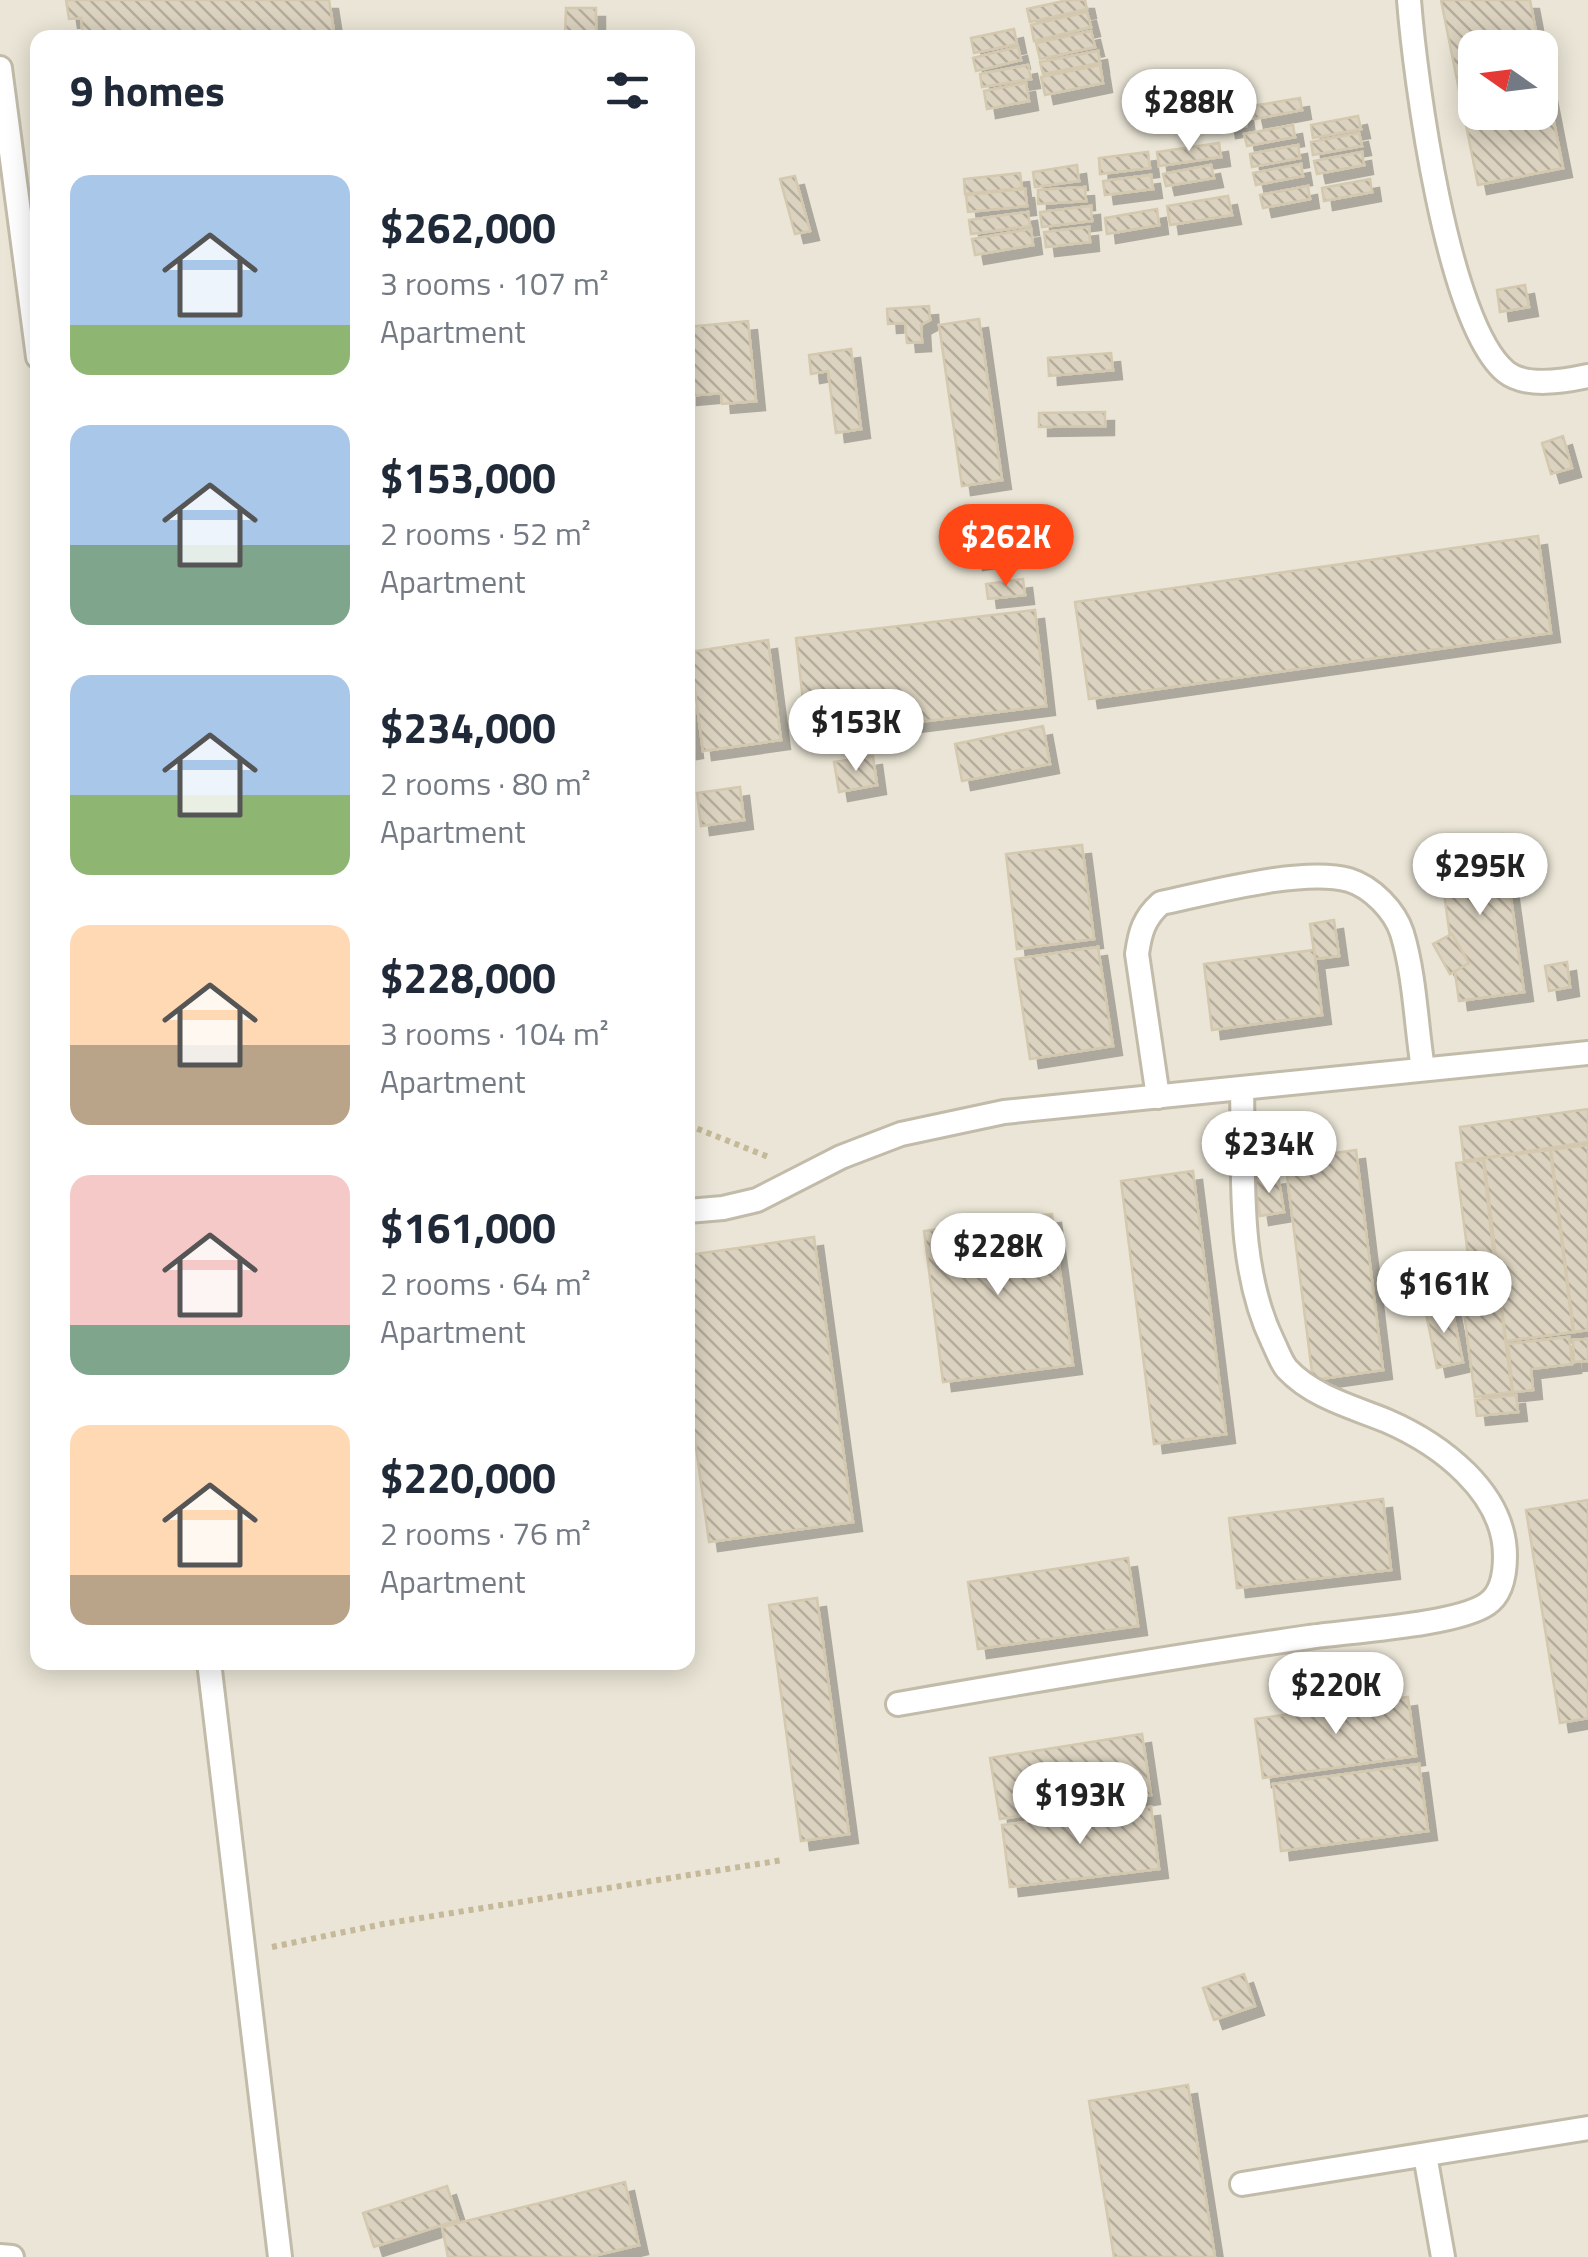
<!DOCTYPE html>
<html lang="en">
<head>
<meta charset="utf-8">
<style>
	:root { --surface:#fff; --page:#f2f2f3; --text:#1f2937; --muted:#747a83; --accent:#ff4816 }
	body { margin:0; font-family:"Titillium Web",sans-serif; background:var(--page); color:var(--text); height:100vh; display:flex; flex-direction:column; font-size:38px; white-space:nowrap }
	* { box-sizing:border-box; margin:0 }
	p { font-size:32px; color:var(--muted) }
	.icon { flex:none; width:55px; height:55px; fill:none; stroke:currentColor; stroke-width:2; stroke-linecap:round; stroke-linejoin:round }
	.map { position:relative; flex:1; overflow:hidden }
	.side { position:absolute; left:30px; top:30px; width:665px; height:1640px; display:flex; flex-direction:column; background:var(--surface); border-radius:20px; box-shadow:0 5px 25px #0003 }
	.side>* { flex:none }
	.needle { width:65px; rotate:284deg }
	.tools { position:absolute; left:1458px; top:30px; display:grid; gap:20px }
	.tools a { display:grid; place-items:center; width:100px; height:100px; border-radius:20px; background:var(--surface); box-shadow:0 5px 25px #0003; font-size:50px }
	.price { position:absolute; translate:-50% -85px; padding:0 22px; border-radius:35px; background:#fff; color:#222; font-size:32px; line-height:65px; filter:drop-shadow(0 2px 5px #0008) }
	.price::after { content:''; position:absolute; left:50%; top:60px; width:30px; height:22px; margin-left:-15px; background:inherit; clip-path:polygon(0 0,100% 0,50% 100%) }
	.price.current { background:var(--accent); color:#fff }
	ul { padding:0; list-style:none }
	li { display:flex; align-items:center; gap:30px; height:250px; padding:0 40px }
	li span { display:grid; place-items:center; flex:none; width:280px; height:200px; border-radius:20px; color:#555 }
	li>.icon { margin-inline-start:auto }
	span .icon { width:120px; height:120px; fill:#fffc; stroke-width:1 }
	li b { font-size:42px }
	h2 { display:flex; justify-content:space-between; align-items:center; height:120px; padding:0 40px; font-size:42px }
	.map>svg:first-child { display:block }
</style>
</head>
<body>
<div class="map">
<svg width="1588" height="2257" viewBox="0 0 1588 2257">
	<defs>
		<pattern id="building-back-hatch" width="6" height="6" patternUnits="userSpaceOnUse" patternTransform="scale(2.5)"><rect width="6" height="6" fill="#dbd2bf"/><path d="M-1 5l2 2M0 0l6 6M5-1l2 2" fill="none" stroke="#b4ac9c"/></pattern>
		<filter id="shadow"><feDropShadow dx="9" dy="9" stdDeviation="0" flood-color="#0004"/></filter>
	</defs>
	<rect width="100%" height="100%" fill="#f5f2e8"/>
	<path fill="#eae5d6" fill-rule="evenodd" d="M 0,0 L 1588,0 L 1588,2257 L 0,2257 ZM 38,38 L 688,38 L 688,1662 L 38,1662 ZM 1475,48 L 1540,48 L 1540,112 L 1475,112 Z"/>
	<g fill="url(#building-back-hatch)" stroke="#d4c8af" stroke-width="2.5" filter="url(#shadow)">
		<polygon points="66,0 329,0 335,38 83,38 81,18 69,19"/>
		<polygon points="1068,0 1085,0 1087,9 1030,22 1027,9"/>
		<polygon points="1441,0 1530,0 1539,48 1475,48 1475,112 1540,112 1540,51 1563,168 1478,185"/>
		<polygon points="566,8 596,8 596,38 565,38"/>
		<polygon points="1087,12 1091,27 1034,41 1031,25"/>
		<polygon points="1014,29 1017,44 974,53 971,38"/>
		<polygon points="1091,31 1095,47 1040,59 1036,43"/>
		<polygon points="1018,47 1021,60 976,71 973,58"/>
		<polygon points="1098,51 1100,63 1043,74 1040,62"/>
		<polygon points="1028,65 1031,79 982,87 980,74"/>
		<polygon points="1100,65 1103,83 1045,95 1041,77"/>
		<polygon points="1026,83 1029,101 987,109 984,91"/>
		<polygon points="1300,98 1302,110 1255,119 1252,106"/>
		<polygon points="1244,112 1246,126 1227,129 1225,116"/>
		<polygon points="1358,116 1361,129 1313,138 1311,125"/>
		<polygon points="1293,125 1295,137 1247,146 1244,134"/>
		<polygon points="1359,133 1362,146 1313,155 1311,142"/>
		<polygon points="1219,143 1221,157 1159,166 1157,152"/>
		<polygon points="1298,145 1300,158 1252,167 1250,154"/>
		<polygon points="1148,152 1150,168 1100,174 1099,158"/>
		<polygon points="1362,152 1364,165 1317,174 1314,161"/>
		<polygon points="1301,164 1303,176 1256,185 1253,173"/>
		<polygon points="1077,165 1079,181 1035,187 1033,172"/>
		<polygon points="1211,165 1214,178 1166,186 1163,174"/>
		<polygon points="1020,173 1022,188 965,194 964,179"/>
		<polygon points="1151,175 1153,189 1105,195 1103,181"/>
		<polygon points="795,176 810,231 795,234 780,179"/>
		<polygon points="1370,179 1372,192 1324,201 1322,188"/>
		<polygon points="1308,186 1310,199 1263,208 1260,195"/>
		<polygon points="1085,187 1086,201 1038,204 1038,190"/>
		<polygon points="1025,189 1027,206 968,212 966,195"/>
		<polygon points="1228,196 1232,215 1170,225 1167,206"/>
		<polygon points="1091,206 1092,221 1042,227 1040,212"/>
		<polygon points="1157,209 1159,225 1107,234 1105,218"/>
		<polygon points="1028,212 1030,226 971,234 969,220"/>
		<polygon points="1089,227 1090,242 1046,247 1044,232"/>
		<polygon points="1031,229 1033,245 975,255 972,239"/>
		<polygon points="1525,285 1529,307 1500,312 1497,290"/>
		<polygon points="929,306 930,320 921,325 922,342 907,343 905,323 888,324 887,309"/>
		<polygon points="979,319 1002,480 962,486 939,325"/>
		<polygon points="748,321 756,401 722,404 721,393 688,396 688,327"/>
		<polygon points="851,349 861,429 836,433 828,371 811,374 809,355"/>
		<polygon points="1111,353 1113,370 1049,376 1048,358"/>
		<polygon points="1105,412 1105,426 1039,427 1039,413"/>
		<polygon points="1563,436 1572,468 1551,474 1542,443"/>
		<polygon points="1538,536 1551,633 1089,699 1075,602"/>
		<polygon points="1010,541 1012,555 974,561 972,547"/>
		<polygon points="1023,579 1025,595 988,599 986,584"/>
		<polygon points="1035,610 1046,706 807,736 796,638"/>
		<polygon points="768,640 781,740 703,751 690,652"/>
		<polygon points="688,698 694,749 688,750"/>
		<polygon points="1043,726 1050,764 962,781 955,744"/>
		<polygon points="873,756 877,785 839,792 834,762"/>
		<polygon points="740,787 744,820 701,826 697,793"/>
		<polygon points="1502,834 1524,992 1459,1001 1437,843"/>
		<polygon points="1082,845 1094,939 1017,949 1006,854"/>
		<polygon points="1334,920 1339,956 1315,959 1310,924"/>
		<polygon points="1452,934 1469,963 1450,974 1433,944"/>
		<polygon points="1098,947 1113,1046 1030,1059 1015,959"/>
		<polygon points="1314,950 1322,1015 1212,1030 1204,964"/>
		<polygon points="1567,962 1570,987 1549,991 1545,966"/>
		<polygon points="1588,1109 1588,1142 1464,1161 1460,1127"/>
		<polygon points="1588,1145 1588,1330 1574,1332 1551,1150"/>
		<polygon points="1356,1150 1383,1370 1313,1380 1285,1160"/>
		<polygon points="1550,1150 1573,1332 1506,1341 1484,1158"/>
		<polygon points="1483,1160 1497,1285 1482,1287 1478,1254 1468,1255 1456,1163"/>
		<polygon points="1193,1171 1226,1434 1154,1444 1121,1181"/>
		<polygon points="1278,1175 1284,1212 1260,1216 1254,1179"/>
		<polygon points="1052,1214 1073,1365 943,1382 924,1231"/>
		<polygon points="814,1237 853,1522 709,1542 688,1389 688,1255"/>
		<polygon points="1499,1292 1512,1392 1475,1397 1462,1297"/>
		<polygon points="1451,1304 1463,1362 1437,1368 1425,1308"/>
		<polygon points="1569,1337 1572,1364 1531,1369 1533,1390 1513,1392 1508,1344"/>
		<polygon points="1588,1339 1588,1361 1574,1362 1573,1340"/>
		<polygon points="1516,1395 1518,1412 1477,1416 1475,1400"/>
		<polygon points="1383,1499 1391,1570 1237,1588 1229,1518"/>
		<polygon points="1588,1500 1588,1718 1560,1723 1526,1510"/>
		<polygon points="1128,1558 1138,1626 978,1649 968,1582"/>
		<polygon points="817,1598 849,1834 801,1841 769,1605"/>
		<polygon points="1408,1697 1416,1756 1263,1778 1255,1719"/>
		<polygon points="1142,1734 1151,1795 1000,1819 990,1758"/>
		<polygon points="1419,1764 1428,1831 1281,1851 1273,1784"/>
		<polygon points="1151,1807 1159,1869 1010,1887 1002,1825"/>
		<polygon points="1244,1974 1255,2006 1214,2020 1203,1988"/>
		<polygon points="1188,2085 1215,2257 1114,2257 1089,2101"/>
		<polygon points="625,2182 639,2245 589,2257 448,2257 442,2227"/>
		<polygon points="447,2186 458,2220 374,2247 363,2213"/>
	</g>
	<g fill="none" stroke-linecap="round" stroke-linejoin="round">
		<defs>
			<g id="lane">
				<path d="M 1409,0 C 1415,78 1447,324 1506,372 C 1526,388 1565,381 1588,376"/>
				<polyline points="0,68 38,357"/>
				<path d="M 1158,1097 L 1137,954 C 1140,932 1144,918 1161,903 C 1209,893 1303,867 1349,880 C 1372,887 1395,911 1402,933 C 1415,976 1416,1025 1423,1069"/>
				<polyline points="688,1211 723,1208 757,1200 841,1157 901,1134 1004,1112 1588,1053"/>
				<polyline points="209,1662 280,2257"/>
				<path d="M 898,1704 C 1035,1680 1172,1657 1309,1637 C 1350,1631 1457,1625 1487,1604 C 1502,1594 1505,1573 1505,1556 C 1505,1492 1440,1444 1387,1421 C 1353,1407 1313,1397 1287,1369 C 1281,1362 1277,1350 1273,1342 C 1236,1266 1244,1171 1242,1089"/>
				<polyline points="1425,2155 1443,2257"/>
				<polyline points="1242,2184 1588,2128"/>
				<polyline points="0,2256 12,2257"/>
			</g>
		</defs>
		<use href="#lane" stroke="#c2bbaa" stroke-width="28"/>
		<g stroke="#c5b999" stroke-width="6" stroke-dasharray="5 5" stroke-linecap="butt">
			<polyline points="688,1125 771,1158"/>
			<polyline points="272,1947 383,1924 783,1860"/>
		</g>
		<use href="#lane" stroke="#fff" stroke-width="22"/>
	</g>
</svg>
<div class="tools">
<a><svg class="needle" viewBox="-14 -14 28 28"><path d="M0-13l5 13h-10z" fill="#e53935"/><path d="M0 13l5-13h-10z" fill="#747a83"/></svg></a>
</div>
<b class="price" style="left:1189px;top:154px">$288K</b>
<b class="price current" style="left:1006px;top:589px">$262K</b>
<b class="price" style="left:856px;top:774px">$153K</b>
<b class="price" style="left:1480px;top:918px">$295K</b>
<b class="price" style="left:1269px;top:1196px">$234K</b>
<b class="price" style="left:998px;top:1298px">$228K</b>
<b class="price" style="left:1444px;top:1336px">$161K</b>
<b class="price" style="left:1336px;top:1737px">$220K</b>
<b class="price" style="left:1080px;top:1847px">$193K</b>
<section class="side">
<h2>9 homes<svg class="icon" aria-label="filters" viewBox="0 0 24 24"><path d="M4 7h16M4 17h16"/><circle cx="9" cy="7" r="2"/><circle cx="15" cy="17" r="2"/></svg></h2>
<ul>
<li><span style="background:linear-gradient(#a9c7e8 75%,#8fb573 0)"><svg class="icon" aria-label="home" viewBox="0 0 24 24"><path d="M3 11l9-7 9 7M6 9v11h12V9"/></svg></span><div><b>$262,000</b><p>3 rooms · 107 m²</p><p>Apartment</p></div></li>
<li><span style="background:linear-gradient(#a9c7e8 60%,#7fa58c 0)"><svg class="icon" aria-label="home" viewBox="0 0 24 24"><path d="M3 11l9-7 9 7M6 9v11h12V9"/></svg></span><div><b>$153,000</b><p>2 rooms · 52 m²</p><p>Apartment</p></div></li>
<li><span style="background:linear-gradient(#a9c7e8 60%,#8fb573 0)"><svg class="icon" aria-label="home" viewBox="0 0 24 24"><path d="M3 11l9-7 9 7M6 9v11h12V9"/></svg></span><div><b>$234,000</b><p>2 rooms · 80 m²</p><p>Apartment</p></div></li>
<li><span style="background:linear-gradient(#ffd9b3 60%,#b9a48a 0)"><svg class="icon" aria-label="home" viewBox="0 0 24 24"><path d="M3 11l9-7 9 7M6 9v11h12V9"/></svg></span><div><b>$228,000</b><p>3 rooms · 104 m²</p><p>Apartment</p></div></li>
<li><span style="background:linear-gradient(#f6c9c9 75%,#7fa58c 0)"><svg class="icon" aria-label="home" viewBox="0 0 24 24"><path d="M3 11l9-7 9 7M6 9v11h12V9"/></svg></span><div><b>$161,000</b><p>2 rooms · 64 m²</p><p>Apartment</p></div></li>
<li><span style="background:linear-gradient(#ffd9b3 75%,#b9a48a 0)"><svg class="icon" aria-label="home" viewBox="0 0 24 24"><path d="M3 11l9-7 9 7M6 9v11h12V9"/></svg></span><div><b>$220,000</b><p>2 rooms · 76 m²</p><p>Apartment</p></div></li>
</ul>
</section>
</div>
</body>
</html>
